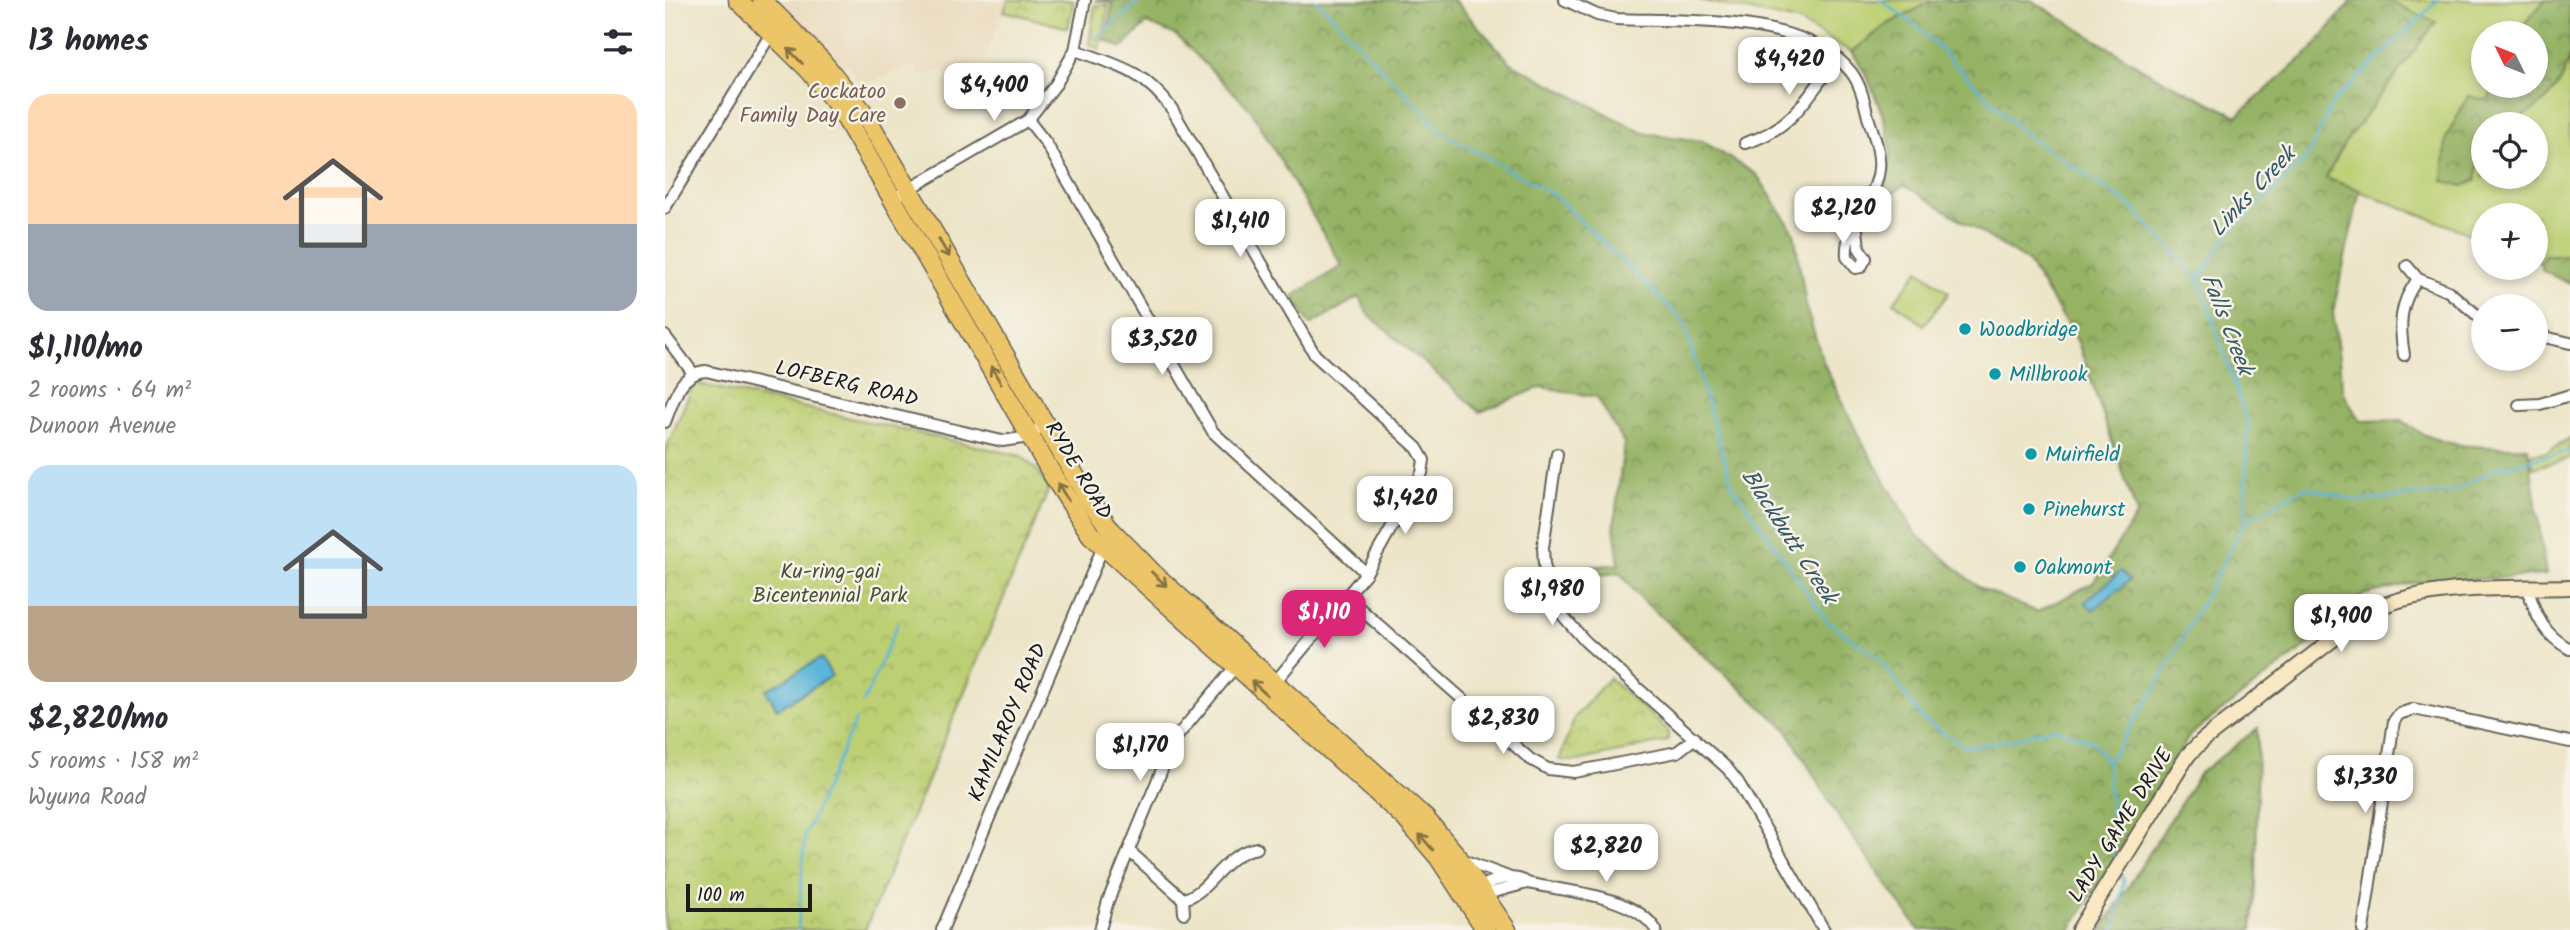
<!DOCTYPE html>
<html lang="en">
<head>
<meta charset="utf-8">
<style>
	:root { --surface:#fff; --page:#f2f2f3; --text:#2b2b33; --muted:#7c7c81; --accent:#db2777 }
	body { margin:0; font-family:Kalam,sans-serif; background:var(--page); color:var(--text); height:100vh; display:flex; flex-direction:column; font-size:26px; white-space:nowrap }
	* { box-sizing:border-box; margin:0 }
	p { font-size:23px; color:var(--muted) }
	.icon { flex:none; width:38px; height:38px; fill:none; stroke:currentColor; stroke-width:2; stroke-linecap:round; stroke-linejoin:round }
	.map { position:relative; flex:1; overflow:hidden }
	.panel { display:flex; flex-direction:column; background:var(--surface); width:665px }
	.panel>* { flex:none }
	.needle { width:46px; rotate:313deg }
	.tools { position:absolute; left:1806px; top:21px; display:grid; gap:14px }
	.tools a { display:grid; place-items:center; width:77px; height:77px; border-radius:50%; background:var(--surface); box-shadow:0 4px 10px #0003; font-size:35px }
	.scale { position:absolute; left:21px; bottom:18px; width:126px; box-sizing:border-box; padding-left:7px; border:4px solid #1c1c1c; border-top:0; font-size:19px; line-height:24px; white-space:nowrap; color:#1c1c1c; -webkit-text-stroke:5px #f7f3e8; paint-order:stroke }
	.price { position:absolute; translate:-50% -60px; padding:0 16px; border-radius:14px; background:#fff; color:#222; font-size:23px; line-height:46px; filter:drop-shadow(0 2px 4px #0008) }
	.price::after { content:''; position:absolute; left:50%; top:42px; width:21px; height:16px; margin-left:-10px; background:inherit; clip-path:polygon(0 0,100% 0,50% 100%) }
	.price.active { background:var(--accent); color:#fff }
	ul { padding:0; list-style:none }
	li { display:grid; align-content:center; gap:14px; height:371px; padding:0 28px }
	li span { display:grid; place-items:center; height:217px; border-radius:21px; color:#555 }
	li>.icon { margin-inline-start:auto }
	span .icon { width:126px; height:126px; fill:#fffc; stroke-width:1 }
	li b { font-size:30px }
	h2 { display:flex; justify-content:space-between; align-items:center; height:84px; padding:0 28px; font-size:30px }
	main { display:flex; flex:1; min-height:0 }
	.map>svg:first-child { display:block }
</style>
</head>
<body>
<main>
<section class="panel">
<h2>13 homes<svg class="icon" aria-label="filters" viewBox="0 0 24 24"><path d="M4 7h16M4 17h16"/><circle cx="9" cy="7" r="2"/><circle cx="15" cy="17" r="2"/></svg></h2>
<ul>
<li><span style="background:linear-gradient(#ffd9b3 60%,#9aa5b1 0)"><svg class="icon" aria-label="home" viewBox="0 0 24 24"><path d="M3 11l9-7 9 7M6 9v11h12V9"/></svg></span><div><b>$1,110/mo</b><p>2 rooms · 64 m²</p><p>Dunoon Avenue</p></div></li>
<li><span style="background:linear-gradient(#bfe0f5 65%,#b9a48a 0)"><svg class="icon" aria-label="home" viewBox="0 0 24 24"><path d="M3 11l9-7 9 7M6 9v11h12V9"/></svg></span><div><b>$2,820/mo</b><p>5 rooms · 158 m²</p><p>Wyuna Road</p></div></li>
</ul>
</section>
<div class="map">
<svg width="1905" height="930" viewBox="0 0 1905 930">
	<defs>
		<pattern id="forest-crowns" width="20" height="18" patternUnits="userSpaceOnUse" patternTransform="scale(1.75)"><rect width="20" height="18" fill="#95b265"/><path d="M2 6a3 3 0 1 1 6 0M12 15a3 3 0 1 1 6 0" fill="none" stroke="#799052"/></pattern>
		<pattern id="park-crowns" width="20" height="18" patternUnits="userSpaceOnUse" patternTransform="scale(1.75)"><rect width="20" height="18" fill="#bccf73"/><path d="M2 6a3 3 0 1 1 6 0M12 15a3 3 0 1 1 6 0" fill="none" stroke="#a1b163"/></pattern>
	</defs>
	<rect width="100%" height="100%" fill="#f7f3e8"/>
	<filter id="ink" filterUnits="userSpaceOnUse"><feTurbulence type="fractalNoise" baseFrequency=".0143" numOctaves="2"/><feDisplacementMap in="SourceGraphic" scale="14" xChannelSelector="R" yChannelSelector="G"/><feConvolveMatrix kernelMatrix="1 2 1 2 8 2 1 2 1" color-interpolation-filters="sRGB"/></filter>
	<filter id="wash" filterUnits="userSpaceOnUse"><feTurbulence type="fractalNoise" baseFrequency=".00686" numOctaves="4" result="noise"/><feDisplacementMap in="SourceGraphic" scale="28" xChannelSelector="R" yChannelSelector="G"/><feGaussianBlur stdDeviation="1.57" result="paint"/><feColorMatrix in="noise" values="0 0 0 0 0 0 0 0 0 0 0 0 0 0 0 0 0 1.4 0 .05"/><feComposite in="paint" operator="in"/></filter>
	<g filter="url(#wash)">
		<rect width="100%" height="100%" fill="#ece5c8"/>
		<polygon fill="#e9d9ba" points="108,0 343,0 318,62 255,76 249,65 196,86 183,65 177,67"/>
		<g fill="#bccf73" stroke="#6c7648" stroke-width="2" fill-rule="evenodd">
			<polygon points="1035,0 1269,0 1221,25 1187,52 1132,21"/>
			<path d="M 1715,0 L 1905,0 L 1905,275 L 1871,261 L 1871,215 L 1818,215 L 1818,239 L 1661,178 L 1678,144 ZM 1818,33 L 1871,33 L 1871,86 L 1818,86 ZM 1818,124 L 1871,124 L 1871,177 L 1818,177 Z"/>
			<polygon points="1254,270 1284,293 1259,325 1229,302"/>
		</g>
		<g fill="url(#forest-crowns)" stroke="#586740" stroke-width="2">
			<path d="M 429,0 L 789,0 L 846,63 L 978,133 L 1037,141 L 1092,175 L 1129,232 L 1142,311 L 1159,364 L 1194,437 L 1251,534 L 1313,587 L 1372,612 L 1428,583 L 1472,514 L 1412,340 L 1362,261 L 1239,185 L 1214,205 C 1219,187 1228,164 1225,145 C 1221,118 1203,74 1187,52 L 1221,25 L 1269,0 L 1366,0 L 1490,76 L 1572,116 L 1647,49 L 1687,0 L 1722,0 L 1771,22 L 1679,144 L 1661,178 L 1695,190 L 1668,312 L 1678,392 L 1695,421 L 1736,420 C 1773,450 1818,448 1863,447 L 1881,575 L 1748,583 L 1698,595 L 1673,622 L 1525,735 L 1405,930 L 1254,930 L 1174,818 L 1122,730 L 974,597 L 955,573 L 893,579 L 891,570 L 954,564 L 949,526 L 959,443 L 932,397 L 876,387 L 815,412 L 702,313 L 694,297 L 645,325 L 628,296 L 677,266 L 586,110 L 511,35 L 482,23 L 457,48 L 440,40 L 448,3 Z"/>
			<path d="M 1880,0 L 1905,0 C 1905,17 1905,38 1905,55 C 1896,99 1860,124 1818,124 L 1811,181 L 1798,186 L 1778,181 L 1781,138 L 1803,96 L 1823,100 L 1829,86 L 1871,86 L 1871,33 L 1863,33 L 1859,24 Z"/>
			<polygon points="1879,255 1905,255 1905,284 1878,271 1875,265"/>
			<polygon points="1593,728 1591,887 1587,930 1436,930 1535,773"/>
		</g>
		<g fill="url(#park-crowns)" stroke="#6c7648" stroke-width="2">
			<polygon points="343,0 409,0 403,28 339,11"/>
			<polygon points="430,5 444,5 435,49 424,44"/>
			<polygon points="29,383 356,456 373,471 384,489 200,930 0,930 0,451"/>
			<polygon points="1905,438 1905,458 1868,468 1866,454 1881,452"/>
			<polygon points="944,678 1003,731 1003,741 913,761 894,760 910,717"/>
		</g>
		<g fill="#5bb5d8" stroke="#3c687a" stroke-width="2">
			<polygon points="1456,571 1465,580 1428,610 1420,602"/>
			<polygon points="156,658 167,676 112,709 101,690"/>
		</g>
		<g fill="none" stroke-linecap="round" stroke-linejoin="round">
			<g stroke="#5bb5d8" stroke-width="2.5">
				<polyline points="652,0 778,133 889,195 1018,321 1067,485 1163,622 1213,657 1259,720 1300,747 1346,740 1388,728 1428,742 1442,763 1450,863"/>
				<polyline points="1216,0 1255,29 1357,132 1465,205 1534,279 1582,421 1580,522 1491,688 1442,763"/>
				<polyline points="431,38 476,0"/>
				<polyline points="1534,279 1565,231 1641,159 1668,102 1773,0"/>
				<polyline points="1581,521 1641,487 1693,501 1787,492 1834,467 1905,451"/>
				<polyline points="198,703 234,621"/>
				<polyline points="133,930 140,834 191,719"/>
				<polyline points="1449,930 1459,881 1455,872"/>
			</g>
		</g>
	</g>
	<g filter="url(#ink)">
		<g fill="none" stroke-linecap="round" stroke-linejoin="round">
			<defs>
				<g id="minor">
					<path d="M 900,0 L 932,15 L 951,19 C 1018,22 1141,14 1186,72 C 1196,85 1199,101 1203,117 C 1208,133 1216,152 1214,169 C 1211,202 1179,222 1182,257 L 1191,268 L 1196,267 L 1201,258 L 1194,248 L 1191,221"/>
					<path d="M 410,50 C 454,66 478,70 507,109 L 650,355 L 752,448 L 759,460 L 757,473 L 701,573 L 610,682"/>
					<polyline points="363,120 381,143 548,432 701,573"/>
					<path d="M 1080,143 C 1128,129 1143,96 1172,58"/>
					<polyline points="229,198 363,120 391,84 410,50 420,0"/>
					<polyline points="0,208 107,32"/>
					<polyline points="1742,266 1753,279 1783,291 1818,320"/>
					<polyline points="1871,335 1905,343"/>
					<polyline points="0,336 28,373"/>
					<path d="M 1739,355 C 1734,326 1734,303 1753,279"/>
					<polyline points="1854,405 1875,404 1905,395"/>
					<path d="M 0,422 C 9,400 14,373 41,371 L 337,441 L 358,438 L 380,425"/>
					<polyline points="892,454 878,547 879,565 890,601 899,617 920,641 1062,768 1073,782 1159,930"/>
					<path d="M 1863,589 C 1871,617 1879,635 1905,649"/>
					<polyline points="683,598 865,759 883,769 909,772 1012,752 1030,738"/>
					<path d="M 464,851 L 518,899 C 546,893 556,854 592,848"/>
					<polyline points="798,860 843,877"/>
					<path d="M 811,890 C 825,881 847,872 862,883 C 901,892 968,894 991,930"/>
					<polyline points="814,896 862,883"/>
					<polyline points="518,899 519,913"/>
					<polyline points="277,930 440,542"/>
					<polyline points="435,930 443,901 509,740 570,667"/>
					<polyline points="1698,930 1729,721 1734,714 1749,709 1905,742"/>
				</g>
				<path id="secondary" d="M 1414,930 L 1523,755 L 1538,740 L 1703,612 C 1761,583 1841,589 1905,587"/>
				<g id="trunk">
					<polyline points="73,0 144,70 174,107 390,479 426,535 739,817 774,858 821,930"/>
					<polyline points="97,0 156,60 199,113 423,498 446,530 490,575 760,818 793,857 842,930"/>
				</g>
			</defs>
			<use href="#minor" stroke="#656258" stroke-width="14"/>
			<use href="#secondary" stroke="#656258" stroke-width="18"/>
			<use href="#trunk" stroke="#656258" stroke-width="21"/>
			<use href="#minor" stroke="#fff" stroke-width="10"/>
			<use href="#secondary" stroke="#f8e8c3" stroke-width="14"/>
			<use href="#trunk" stroke="#edc569" stroke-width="18"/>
		</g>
		<defs><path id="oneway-shaft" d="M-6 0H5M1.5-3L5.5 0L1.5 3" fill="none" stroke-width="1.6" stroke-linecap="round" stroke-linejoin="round" transform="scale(1.75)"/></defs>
		<g stroke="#847042">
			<use href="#oneway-shaft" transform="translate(130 56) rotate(-135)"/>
			<use href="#oneway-shaft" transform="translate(279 248) rotate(59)"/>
			<use href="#oneway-shaft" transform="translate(331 375) rotate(-120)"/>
			<use href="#oneway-shaft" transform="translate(398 492) rotate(-121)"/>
			<use href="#oneway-shaft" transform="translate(494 579) rotate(43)"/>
			<use href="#oneway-shaft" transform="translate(594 688) rotate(-139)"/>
			<use href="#oneway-shaft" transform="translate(761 842) rotate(-131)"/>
		</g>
	</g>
	<circle fill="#8d6e63" stroke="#f7f3e8" stroke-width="2.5" cx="235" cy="103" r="7"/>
	<g fill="#0f9aa8" stroke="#f7f3e8" stroke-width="2.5">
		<circle cx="1300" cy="329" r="7"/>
		<circle cx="1330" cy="374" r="7"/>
		<circle cx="1366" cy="454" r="7"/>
		<circle cx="1364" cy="509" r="7"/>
		<circle cx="1355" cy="567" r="7"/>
	</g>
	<g text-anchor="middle" stroke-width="5" stroke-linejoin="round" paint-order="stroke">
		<g font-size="21" fill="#785e54" stroke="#f7f3e8" text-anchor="end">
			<text x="221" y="98">Cockatoo<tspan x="221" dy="24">Family Day Care</tspan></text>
		</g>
		<g font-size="21" fill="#0d838f" stroke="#f7f3e8" text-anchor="start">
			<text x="1314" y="336">Woodbridge</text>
			<text x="1344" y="381">Millbrook</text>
			<text x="1380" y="461">Muirfield</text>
			<text x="1378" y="516">Pinehurst</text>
			<text x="1369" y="574">Oakmont</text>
		</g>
		<g font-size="21" fill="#1c1c1c" stroke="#f7f3e8">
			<text transform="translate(182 383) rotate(13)" y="7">LOFBERG ROAD</text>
			<text transform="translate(414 470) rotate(59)" y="7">RYDE ROAD</text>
			<text transform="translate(342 722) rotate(-67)" y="7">KAMILAROY ROAD</text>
			<text transform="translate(1455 825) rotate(-58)" y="7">LADY GAME DRIVE</text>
		</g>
		<g font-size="21" fill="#4c5236" stroke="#f7f3e8">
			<text x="165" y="578">Ku-ring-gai<tspan x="165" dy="24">Bicentennial Park</tspan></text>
		</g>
		<g font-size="23" font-style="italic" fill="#355967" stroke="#f7f3e8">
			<text transform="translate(1587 191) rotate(-47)" y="8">Links Creek</text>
			<text transform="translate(1563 324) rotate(69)" y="8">Falls Creek</text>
			<text transform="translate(1125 536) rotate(57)" y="8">Blackbutt Creek</text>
		</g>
	</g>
</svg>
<div class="tools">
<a><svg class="needle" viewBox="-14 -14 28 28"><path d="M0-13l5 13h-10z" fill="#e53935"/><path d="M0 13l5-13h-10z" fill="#7c7c81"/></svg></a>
<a><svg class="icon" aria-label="locate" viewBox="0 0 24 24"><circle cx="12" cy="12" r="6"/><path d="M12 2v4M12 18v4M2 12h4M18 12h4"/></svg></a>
<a>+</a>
<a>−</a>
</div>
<div class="scale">100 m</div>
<b class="price" style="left:1124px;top:97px">$4,420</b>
<b class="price" style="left:329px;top:123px">$4,400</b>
<b class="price" style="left:1178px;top:246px">$2,120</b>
<b class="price" style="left:575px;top:259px">$1,410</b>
<b class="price" style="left:497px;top:377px">$3,520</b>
<b class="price" style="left:740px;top:536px">$1,420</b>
<b class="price" style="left:887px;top:627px">$1,980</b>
<b class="price active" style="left:659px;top:650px">$1,110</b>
<b class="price" style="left:1676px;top:654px">$1,900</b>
<b class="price" style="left:838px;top:756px">$2,830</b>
<b class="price" style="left:475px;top:783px">$1,170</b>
<b class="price" style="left:1700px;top:815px">$1,330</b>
<b class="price" style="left:941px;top:884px">$2,820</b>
</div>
</main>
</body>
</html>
